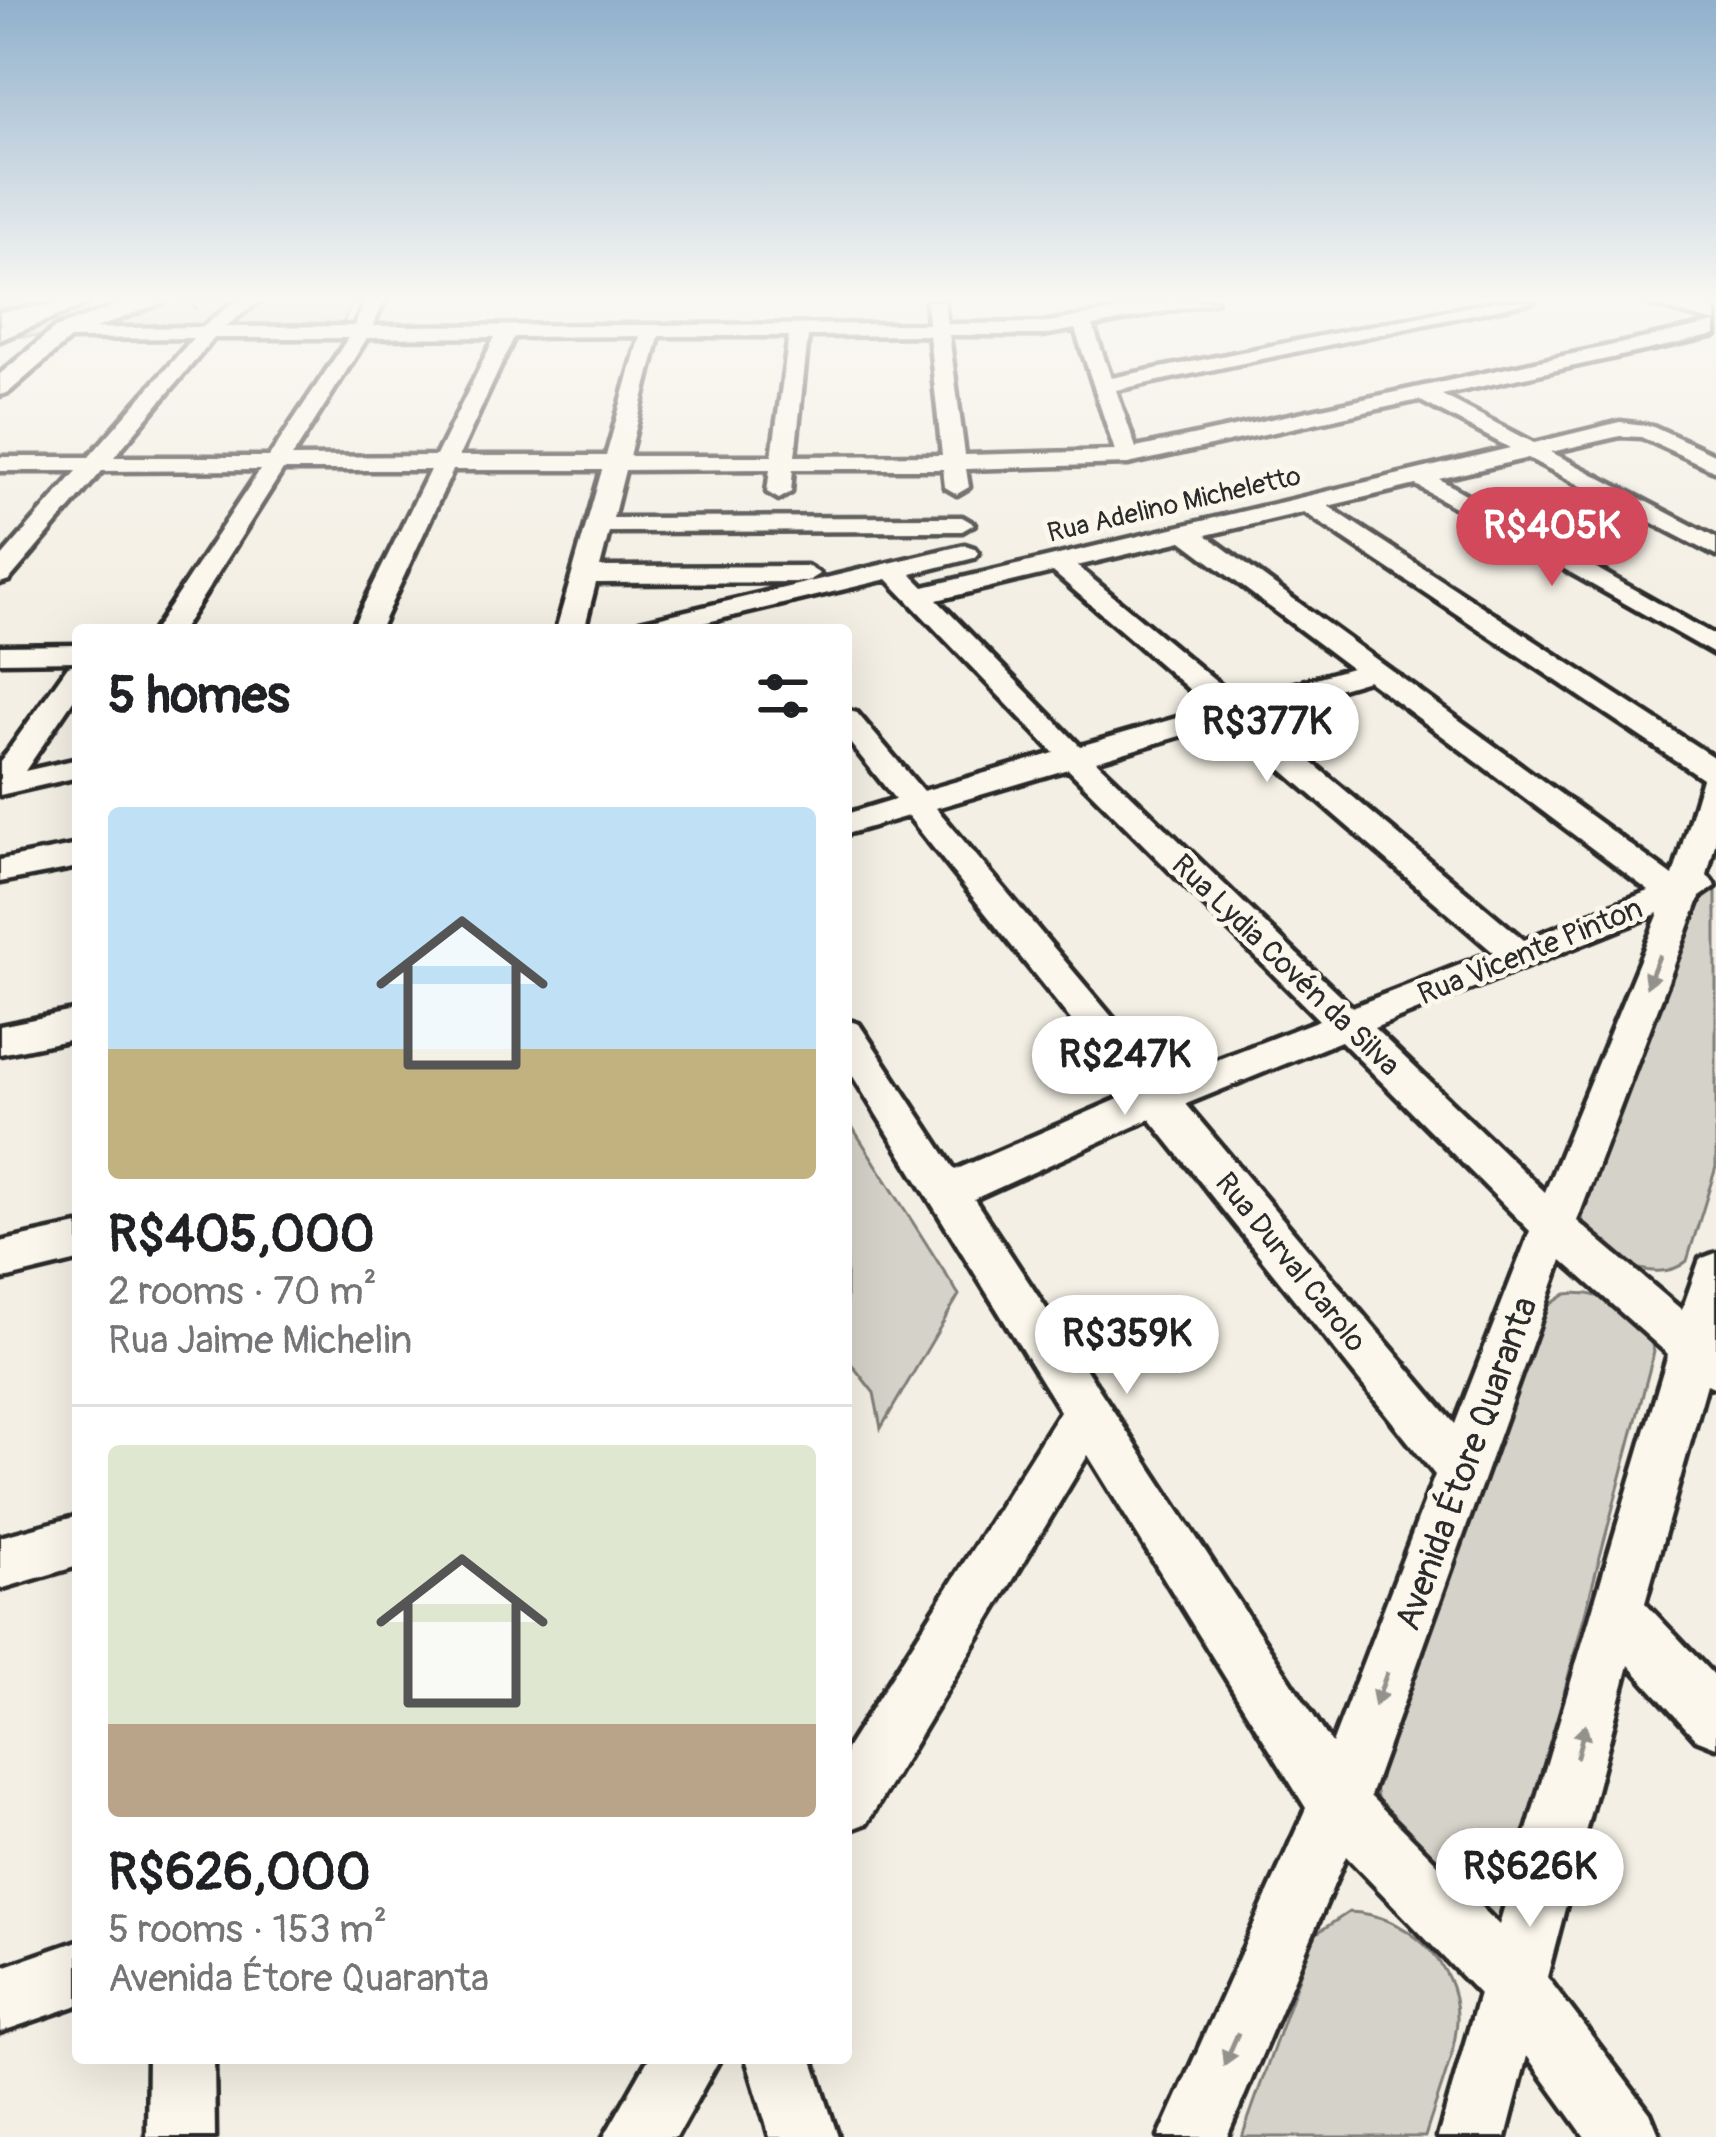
<!DOCTYPE html>
<html lang="en">
<head>
<meta charset="utf-8">
<style>
	:root { --surface:#fff; --page:#f6f6f6; --text:#202124; --muted:#757577; --line:#e0e0e0; --accent:#d1495b }
	body { margin:0; font-family:Pangolin,sans-serif; background:var(--page); color:var(--text); height:100vh; display:flex; flex-direction:column; font-size:45px; white-space:nowrap }
	* { box-sizing:border-box; margin:0 }
	p { font-size:39px; color:var(--muted) }
	.icon { flex:none; width:66px; height:66px; fill:none; stroke:currentColor; stroke-width:2; stroke-linecap:round; stroke-linejoin:round }
	.map { position:relative; flex:1; overflow:hidden }
	.panel { position:absolute; left:72px; top:624px; width:780px; height:1440px; display:flex; flex-direction:column; background:var(--surface); border-radius:12px; box-shadow:0 12px 48px #0002 }
	.panel>* { flex:none }
	.price { position:absolute; translate:-50% -102px; padding:0 27px; border-radius:42px; background:#fff; color:#222; font-size:39px; line-height:78px; filter:drop-shadow(0 3px 6px #0008) }
	.price::after { content:''; position:absolute; left:50%; top:72px; width:36px; height:27px; margin-left:-18px; background:inherit; clip-path:polygon(0 0,100% 0,50% 100%) }
	.price.current { background:var(--accent); color:#fff }
	ul { padding:0; list-style:none }
	li { display:grid; align-content:center; gap:24px; height:636px; padding:0 36px }
	li+li { border-top:3px solid var(--line) }
	li span { display:grid; place-items:center; height:372px; border-radius:12px; color:#555 }
	li>.icon { margin-inline-start:auto }
	span .icon { width:216px; height:216px; fill:#fffc; stroke-width:1 }
	li b { font-size:51px }
	h2 { display:flex; justify-content:space-between; align-items:center; height:144px; padding:0 36px; font-size:51px }
	.map>svg:first-child { display:block }
</style>
</head>
<body>
<div class="map">
<svg width="1716" height="2137" viewBox="0 0 1716 2137">
	<rect width="100%" height="100%" fill="#f3efe4"/>
	<filter id="ink" filterUnits="userSpaceOnUse"><feTurbulence type="fractalNoise" baseFrequency=".00833" numOctaves="2"/><feDisplacementMap in="SourceGraphic" scale="24" xChannelSelector="R" yChannelSelector="G"/><feConvolveMatrix kernelMatrix="1 2 1 2 8 2 1 2 1" color-interpolation-filters="sRGB"/></filter>
	<g filter="url(#ink)">
		<g fill="#d5d2c9" stroke="#807e7a" stroke-width="3">
			<polygon points="0,301 354,301 341,326 0,337"/>
			<path d="M 1716,888 L 1716,1167 L 1687,1261 C 1654,1289 1592,1255 1582,1218 L 1696,899 Z"/>
			<polygon points="846,1117 959,1295 881,1428 874,1393 846,1357"/>
			<path d="M 1566,1294 C 1604,1289 1645,1314 1654,1352 L 1526,1837 C 1489,1908 1421,1865 1386,1817 C 1377,1805 1375,1787 1372,1773 L 1548,1306 Z"/>
			<path d="M 1349,1912 C 1403,1913 1459,1961 1457,2020 C 1456,2053 1435,2103 1425,2137 L 1242,2137 L 1314,1935 Z"/>
		</g>
		<g fill="none" stroke-linecap="round" stroke-linejoin="round">
			<defs>
				<g id="minor">
					<path d="M 235,301 L 259,301 L 225,327 L 354,326 L 366,301 L 384,301 L 373,326 L 928,324 L 926,301 L 944,301 L 947,324 L 1043,323 L 1172,301 L 1216,301 L 1093,326 L 1111,378 L 1496,301 L 1534,301 L 1116,390 L 1136,448 L 1716,323 L 1716,335 L 1442,395 L 1534,443 L 1620,422 L 1653,426 L 1716,455 L 1716,471 L 1641,437 L 1620,436 L 1551,452 L 1716,538 L 1716,556 L 1528,458 L 1439,479 L 1716,636 L 1716,655 L 1416,485 L 1328,506 L 1716,759 L 1716,840 L 1707,875 L 1716,886 L 1700,897 L 1577,1221 L 1682,1310 L 1700,1259 L 1716,1253 L 1716,1388 L 1707,1384 L 1645,1603 L 1716,1678 L 1716,1747 L 1696,1739 L 1629,1665 L 1547,1977 L 1650,2113 L 1660,2137 L 1585,2137 L 1527,2056 L 1506,2137 L 1438,2137 L 1479,1994 L 1346,1856 L 1227,2137 L 1159,2137 L 1306,1808 L 1088,1455 L 867,1823 L 846,1831 L 846,1749 L 1060,1411 L 846,1065 L 846,1020 L 859,1024 L 955,1170 L 1130,1094 L 908,816 L 846,834 L 846,814 L 895,799 L 846,738 L 846,710 L 857,713 L 923,791 L 1054,753 L 887,579 L 674,630 L 626,630 L 640,622 L 965,545 L 974,548 L 978,553 L 974,558 L 911,574 L 924,587 L 1510,448 L 1419,400 L 1128,464 L 966,469 L 969,487 L 957,494 L 945,487 L 943,469 L 793,469 L 791,492 L 779,499 L 767,492 L 770,469 L 625,470 L 613,518 L 962,517 L 974,524 L 962,531 L 609,532 L 600,567 L 807,566 L 820,574 L 807,582 L 596,583 L 584,630 L 556,630 L 602,470 L 453,470 L 379,630 L 351,630 L 430,470 L 283,470 L 182,630 L 154,630 L 260,470 L 102,471 L 9,580 L 0,583 L 0,559 L 77,471 L 0,471 L 0,457 L 89,457 L 193,338 L 63,339 L 56,337 L 56,329 L 203,327 ZM 1075,329 L 1115,451 L 965,455 L 949,335 L 1043,335 ZM 929,335 L 942,455 L 795,456 L 808,336 ZM 640,336 L 606,456 L 459,456 L 514,337 ZM 659,336 L 789,336 L 772,456 L 629,456 ZM 495,337 L 436,456 L 292,457 L 367,338 ZM 214,338 L 348,338 L 269,457 L 114,457 ZM 1304,512 L 1702,778 L 1673,876 L 1206,535 ZM 1182,541 L 1351,668 L 1238,700 L 1077,566 ZM 1053,572 L 1211,708 L 1080,746 L 937,600 ZM 1368,680 L 1649,891 L 1524,940 L 1254,714 ZM 1227,722 L 1493,952 L 1352,1007 L 1096,761 ZM 1068,769 L 1319,1020 L 1165,1080 L 936,808 ZM 1659,913 L 1545,1192 L 1374,1028 ZM 1341,1041 L 1530,1231 L 1455,1424 L 1186,1104 ZM 1150,1119 L 1435,1475 L 1332,1744 L 974,1199 ZM 1562,1260 L 1668,1354 L 1499,1925 L 1370,1796 Z"/>
					<polygon points="1636,301 1673,301 1716,310 1716,322"/>
					<polygon points="58,304 67,310 65,314 0,324 0,312"/>
					<polygon points="78,645 78,661 0,662 0,646"/>
					<polygon points="78,663 78,693 25,771 78,759 78,777 0,795 0,762 68,666"/>
					<polygon points="78,845 78,867 0,882 0,860"/>
					<polygon points="78,1010 78,1038 0,1054 0,1026"/>
					<polygon points="78,1225 78,1261 0,1280 0,1242"/>
					<polygon points="78,1516 78,1566 0,1589 0,1537"/>
					<polygon points="78,1941 78,2005 0,2032 0,1968"/>
					<polygon points="148,2058 214,2058 215,2137 147,2137"/>
					<polygon points="649,2058 720,2058 676,2137 604,2137"/>
					<polygon points="746,2058 812,2058 838,2137 770,2137"/>
				</g>
				<g id="major">
					<polygon points="61,301 86,304 0,340 0,325"/>
					<polygon points="131,301 165,301 71,338 9,392 0,395 0,374 55,328"/>
				</g>
			</defs>
			<use href="#minor" stroke="#2b2b2b" stroke-width="9"/>
			<use href="#major" stroke="#2b2b2b" stroke-width="9"/>
			<polyline stroke="#2b2b2b" stroke-width="3" stroke-dasharray="6 4.5" stroke-linecap="butt" points="184,301 202,312"/>
			<use href="#minor" fill="#fbf7ec" fill-rule="evenodd"/>
			<use href="#major" fill="#fbf7ec" fill-rule="evenodd"/>
		</g>
		<defs><path id="oneway-solid" d="M-6-.8H1V-3.2L6.5 0L1 3.2V.8H-6Z" transform="scale(3)"/></defs>
		<g fill="#93918c">
			<use href="#oneway-solid" transform="translate(1653 971) rotate(112)"/>
			<use href="#oneway-solid" transform="translate(1381 1689) rotate(110)"/>
			<use href="#oneway-solid" transform="translate(1581 1741) rotate(-75)"/>
			<use href="#oneway-solid" transform="translate(1231 2049) rotate(114)"/>
		</g>
	</g>
	<linearGradient id="sky" x2="0" y2="1"><stop stop-color="#90b0cc"/><stop offset="0.5" stop-color="#faf8f3"/><stop offset="1" stop-color="#faf8f3" stop-opacity="0"/></linearGradient>
	<rect width="1716" height="600" fill="url(#sky)"/>
	<g text-anchor="middle" stroke-width="10" stroke-linejoin="round" paint-order="stroke">
		<g font-size="27" fill="#2b2b2b" stroke="#fbf7ec">
			<text transform="translate(1174 504) rotate(-13)" y="9">Rua Adelino Micheletto</text>
		</g>
		<g font-size="30" fill="#2b2b2b" stroke="#fbf7ec">
			<text transform="translate(1530 951) rotate(-22)" y="10">Rua Vicente Pinton</text>
			<text transform="translate(1286 965) rotate(44)" y="10">Rua Lydia Covén da Silva</text>
			<text transform="translate(1291 1262) rotate(51)" y="10">Rua Durval Carolo</text>
		</g>
		<g font-size="36" fill="#2b2b2b" stroke="#fbf7ec">
			<text transform="translate(1465 1463) rotate(-70)" y="13">Avenida Étore Quaranta</text>
		</g>
	</g>
</svg>
<b class="price current" style="left:1552px;top:589px">R$405K</b>
<b class="price" style="left:1267px;top:785px">R$377K</b>
<b class="price" style="left:1125px;top:1118px">R$247K</b>
<b class="price" style="left:1127px;top:1397px">R$359K</b>
<b class="price" style="left:1530px;top:1930px">R$626K</b>
<section class="panel">
<h2>5 homes<svg class="icon" aria-label="filters" viewBox="0 0 24 24"><path d="M4 7h16M4 17h16"/><circle cx="9" cy="7" r="2"/><circle cx="15" cy="17" r="2"/></svg></h2>
<ul>
<li><span style="background:linear-gradient(#bfe0f5 65%,#c2b280 0)"><svg class="icon" aria-label="home" viewBox="0 0 24 24"><path d="M3 11l9-7 9 7M6 9v11h12V9"/></svg></span><div><b>R$405,000</b><p>2 rooms · 70 m²</p><p>Rua Jaime Michelin</p></div></li>
<li><span style="background:linear-gradient(#dfe7d0 75%,#b9a48a 0)"><svg class="icon" aria-label="home" viewBox="0 0 24 24"><path d="M3 11l9-7 9 7M6 9v11h12V9"/></svg></span><div><b>R$626,000</b><p>5 rooms · 153 m²</p><p>Avenida Étore Quaranta</p></div></li>
</ul>
</section>
</div>
</body>
</html>
